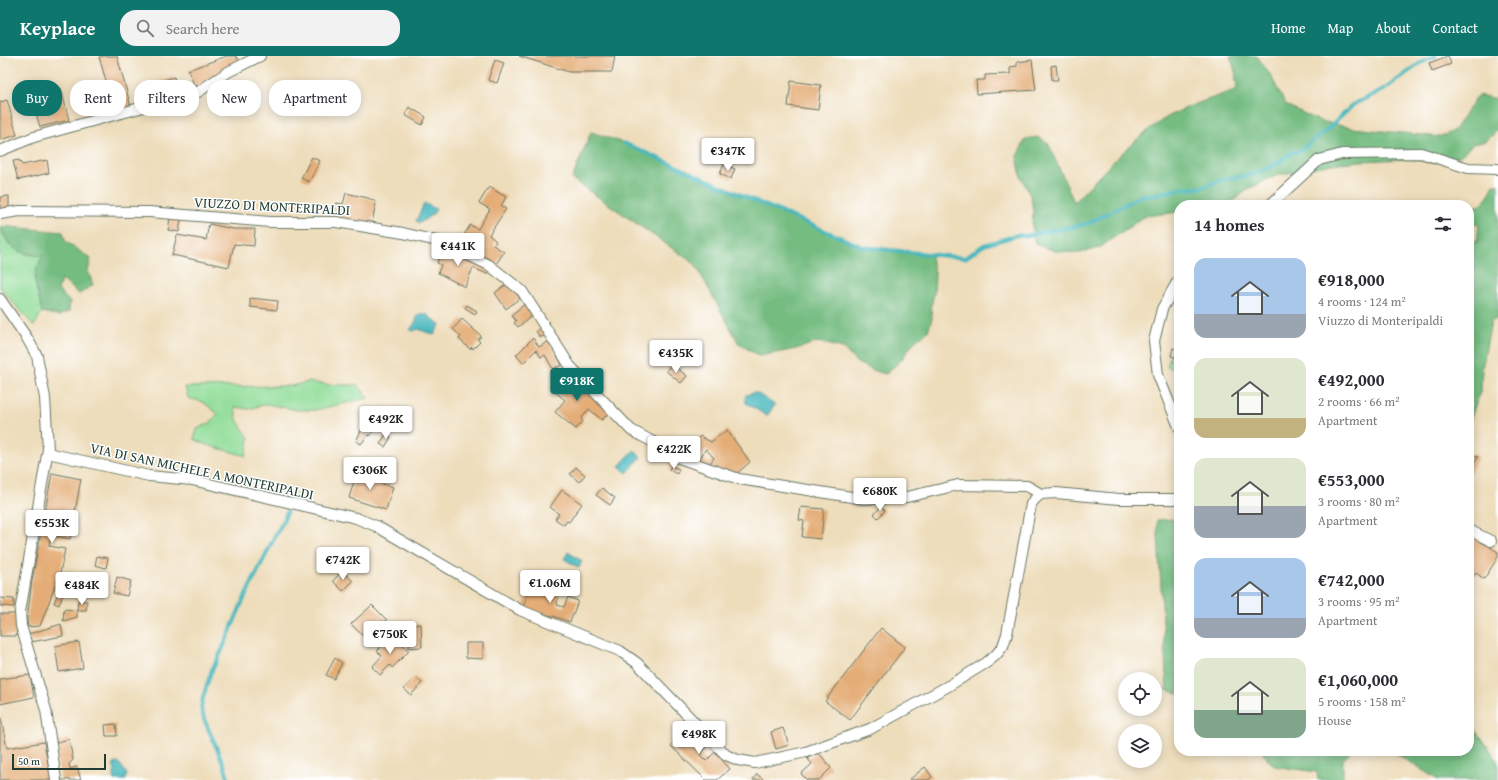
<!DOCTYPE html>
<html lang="en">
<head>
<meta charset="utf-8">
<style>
	:root { --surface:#fff; --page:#f2f2f3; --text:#2b2b33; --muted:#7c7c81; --accent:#0f766e }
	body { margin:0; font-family:"Gentium Book Plus",serif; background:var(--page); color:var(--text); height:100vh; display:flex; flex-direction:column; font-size:15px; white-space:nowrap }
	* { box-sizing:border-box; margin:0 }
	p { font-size:13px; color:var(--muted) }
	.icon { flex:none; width:22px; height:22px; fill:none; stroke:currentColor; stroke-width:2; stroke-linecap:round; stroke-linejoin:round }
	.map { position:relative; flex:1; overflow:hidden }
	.details { position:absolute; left:1174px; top:144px; width:300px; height:556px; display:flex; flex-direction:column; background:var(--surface); border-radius:16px; box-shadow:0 2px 10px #0003 }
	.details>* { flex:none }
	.hud { position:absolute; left:12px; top:24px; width:380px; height:36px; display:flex; gap:8px }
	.tools { position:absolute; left:1118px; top:616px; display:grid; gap:8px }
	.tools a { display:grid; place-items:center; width:44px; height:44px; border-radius:50%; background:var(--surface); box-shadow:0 2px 10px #0003; font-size:20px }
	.scale { position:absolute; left:12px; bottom:10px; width:94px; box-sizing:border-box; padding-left:4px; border:2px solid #1f3d34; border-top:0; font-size:11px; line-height:14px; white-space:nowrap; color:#1f3d34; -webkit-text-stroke:3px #fff; paint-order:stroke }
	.price { position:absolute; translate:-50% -34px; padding:0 9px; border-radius:4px; background:#fff; color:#222; font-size:13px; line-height:26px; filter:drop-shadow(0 1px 2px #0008) }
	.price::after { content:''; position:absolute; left:50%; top:24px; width:12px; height:9px; margin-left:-6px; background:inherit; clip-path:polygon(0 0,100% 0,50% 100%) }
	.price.current { background:var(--accent); color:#fff }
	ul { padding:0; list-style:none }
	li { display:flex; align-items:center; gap:12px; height:100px; padding:0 20px }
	li span { display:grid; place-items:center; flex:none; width:112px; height:80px; border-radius:12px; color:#555 }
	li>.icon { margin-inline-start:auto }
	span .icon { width:48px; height:48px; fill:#fffc; stroke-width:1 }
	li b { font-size:17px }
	h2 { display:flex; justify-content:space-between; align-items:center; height:48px; padding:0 20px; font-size:17px }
	.tag { padding:0 14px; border-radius:16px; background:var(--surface); box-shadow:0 2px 10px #0003; font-size:14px; line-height:36px }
	.tag.current { background:var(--accent); color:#fff }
	header { display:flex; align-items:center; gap:24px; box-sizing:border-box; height:56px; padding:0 20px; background:var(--accent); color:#fff }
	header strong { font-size:19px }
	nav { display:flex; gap:22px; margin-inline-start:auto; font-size:14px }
	.search { width:280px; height:36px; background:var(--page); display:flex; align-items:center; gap:10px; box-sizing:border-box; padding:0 14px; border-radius:16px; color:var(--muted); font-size:15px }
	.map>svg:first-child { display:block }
</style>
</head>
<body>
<header>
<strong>Keyplace</strong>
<div class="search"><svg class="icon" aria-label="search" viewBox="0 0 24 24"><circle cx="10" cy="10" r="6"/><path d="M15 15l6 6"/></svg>Search here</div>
<nav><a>Home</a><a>Map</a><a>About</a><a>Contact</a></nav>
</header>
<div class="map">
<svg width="1498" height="724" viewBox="0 0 1498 724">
	<rect width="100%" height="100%" fill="#fff"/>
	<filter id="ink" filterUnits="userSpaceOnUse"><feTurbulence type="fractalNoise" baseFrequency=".025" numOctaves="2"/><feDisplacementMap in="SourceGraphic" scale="8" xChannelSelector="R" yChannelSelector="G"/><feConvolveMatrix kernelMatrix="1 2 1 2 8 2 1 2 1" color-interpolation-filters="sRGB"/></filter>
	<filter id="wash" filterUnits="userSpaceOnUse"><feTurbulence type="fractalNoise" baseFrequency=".012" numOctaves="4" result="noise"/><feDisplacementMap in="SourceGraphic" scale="16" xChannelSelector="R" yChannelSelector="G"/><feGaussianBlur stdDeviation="0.9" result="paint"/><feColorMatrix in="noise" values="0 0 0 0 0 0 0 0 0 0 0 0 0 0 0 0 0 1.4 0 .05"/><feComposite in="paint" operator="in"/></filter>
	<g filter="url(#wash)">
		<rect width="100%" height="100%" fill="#edb"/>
		<g fill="#92dd99" stroke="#588d66">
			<path d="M 0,170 L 9,188 L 26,198 L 43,200 C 30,224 37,231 42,256 L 34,270 L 0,232 Z"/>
			<polygon points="1179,274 1179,315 1167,311"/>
			<polygon points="308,326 332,329 358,329 368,342 315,354 297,354 267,348 249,353 235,351 237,364 249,382 246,400 207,389 194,383 197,373 210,367 218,358 203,346 188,342 185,331 291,330"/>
		</g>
		<g fill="#75bc81" stroke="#4a7c5a">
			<path d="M 1230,0 L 1257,0 L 1272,22 L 1286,49 L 1320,65 L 1353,72 L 1441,81 L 1454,74 L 1478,39 L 1498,43 L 1498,71 L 1496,76 L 1486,85 L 1473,88 L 1460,100 L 1434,107 L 1410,103 L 1361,105 L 1331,108 L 1274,120 L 1250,132 L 1234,144 L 1222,149 L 1179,149 L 1179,156 L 1145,160 L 1099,192 L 1080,197 L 1055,195 L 1035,188 L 1032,169 L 1033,155 L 1031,141 L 1021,121 L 1017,100 L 1026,83 L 1038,81 L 1048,87 L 1074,146 C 1102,118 1128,87 1161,65 C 1184,50 1212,43 1237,33 L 1235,15 Z"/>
			<polygon points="591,76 624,87 746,141 863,191 930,198 935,217 934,238 931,251 932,263 928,275 914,286 902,303 886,318 875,315 857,307 843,292 818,286 796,293 760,300 739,288 695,208 572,123"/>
			<path d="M 1494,128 L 1498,128 L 1498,262 L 1491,266 L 1482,313 L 1481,333 L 1469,367 L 1469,217 L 1470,217 L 1476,212 L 1469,209 L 1469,184 L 1477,186 L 1479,169 L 1469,167 L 1469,152 C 1484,151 1489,140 1494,128 Z"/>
			<path d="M 0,170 L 63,176 L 65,185 L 91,203 L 88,215 L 93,229 L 79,238 L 68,228 L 61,224 L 58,234 L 70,246 L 69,255 L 59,260 L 42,256 L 35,226 L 36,213 L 43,200 C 18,197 10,195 0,170 Z"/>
			<polygon points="1179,463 1179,638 1167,634 1157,464"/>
			<polygon points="1469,669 1481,681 1498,705 1498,724 1438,724 1392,695 1469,695"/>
			<polygon points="1261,695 1351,695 1343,704 1343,724 1318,724 1317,716 1274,710"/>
		</g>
		<g fill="#47b7bd" stroke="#337a78">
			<polygon points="424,147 436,153 433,158 420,167 416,165"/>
			<polygon points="419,258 426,258 440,269 434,279 418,273 414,275 410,274 416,265 417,261"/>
			<polygon points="755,336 775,349 767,360 746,347 745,343 746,339"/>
			<polygon points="634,394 641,401 627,417 619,410"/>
			<polygon points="568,496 582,505 579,512 564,503"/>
			<polygon points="115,707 119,707 127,718 126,724 114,724 113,723 115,714 113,710"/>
		</g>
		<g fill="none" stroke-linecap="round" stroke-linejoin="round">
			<g stroke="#47b7bd" stroke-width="4">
				<polyline points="624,87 746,141 863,191 965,202 984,189 1018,179 1024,180 1087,168 1143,139 1148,140 1180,133 1201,132 1224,123 1250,119 1273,110 1293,96 1298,96 1326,75 1354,48 1385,33 1419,8 1435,0"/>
				<polyline points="229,724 224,709 204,663 201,652 203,641 211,616 222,594 242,547 275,480 283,466 287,456"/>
			</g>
		</g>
		<g id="blocks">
			<g fill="#e4ad77" fill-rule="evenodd">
				<polygon points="104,0 117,0 131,51 114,52 99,1"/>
				<polygon points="227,0 236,0 240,7 195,31 188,14"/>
				<polygon points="519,0 615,0 612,16 569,16"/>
				<polygon points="1448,0 1451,8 1432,15 1429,7"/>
				<polygon points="495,4 504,7 497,27 488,24"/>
				<polygon points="1032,4 1036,34 977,38 976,24 985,24 985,19 1010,18 1010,11 1017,10 1017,6"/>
				<polygon points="1056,9 1058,24 1052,24 1051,10"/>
				<polygon points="174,21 179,39 151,48 145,30"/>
				<polygon points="791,25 821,29 818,54 788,50"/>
				<polygon points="61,32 69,64 40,71 31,41"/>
				<polygon points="7,44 17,79 0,84 0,46"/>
				<polygon points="409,51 426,61 422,69 405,59"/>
				<polygon points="312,101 320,105 309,126 301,122"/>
				<polygon points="19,104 22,109 47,104 49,117 18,124 13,105"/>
				<polygon points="724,108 735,113 731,123 720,118"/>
				<polygon points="489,131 506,141 501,150 506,153 489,179 496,185 493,189 504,196 496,208 484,202 467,196 471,185 463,181 470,169 478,173 490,153 479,147"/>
				<polygon points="346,137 368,142 376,146 372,167 329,161 332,152 335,153 336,147 343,148"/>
				<polygon points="9,140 9,154 0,155 0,141"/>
				<polygon points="170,162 181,164 179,176 168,174"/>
				<polygon points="209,168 233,173 255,173 254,190 234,188 229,211 172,199 177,179 206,184"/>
				<polygon points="442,193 453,197 490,213 487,218 473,212 465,231 438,217 441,209 437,207"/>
				<polygon points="508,227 520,242 506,253 495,237"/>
				<polygon points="250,242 278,245 277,254 250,251"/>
				<polygon points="525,248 533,259 518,271 514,267 516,265 511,259"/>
				<polygon points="467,249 477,255 475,258 465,252"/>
				<polygon points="462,263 481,280 478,284 480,286 473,293 472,291 470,293 459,283 461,281 453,273"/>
				<polygon points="541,272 545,279 540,282 536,275"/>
				<polygon points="533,282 539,291 549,285 562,309 553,313 545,299 541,301 536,294 523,307 516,299"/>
				<polygon points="1173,292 1179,294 1177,302 1171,300"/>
				<polygon points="672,308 687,320 681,327 666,315"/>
				<polygon points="567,316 610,356 602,364 589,353 581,363 583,365 576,373 555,356 565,344 552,333"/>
				<polygon points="393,359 402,360 402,366 392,365"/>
				<polygon points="365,367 374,373 370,380 368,379 361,388 356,385"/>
				<path d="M 727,374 L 750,406 L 734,420 L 685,402 L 700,380 L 711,386 ZM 706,393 L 714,402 L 710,407 L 699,403 Z"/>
				<polygon points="386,378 391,381 385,391 380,388"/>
				<polygon points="1469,396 1478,401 1469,418"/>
				<polygon points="671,410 679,413 677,418 669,414"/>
				<polygon points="576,411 585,419 579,426 570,418"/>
				<polygon points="358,412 369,415 366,423 393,431 386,454 349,442"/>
				<polygon points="52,417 81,423 70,483 51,479 49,490 65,493 60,517 40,570 28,571 27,564 32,525"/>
				<polygon points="602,432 615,442 610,449 596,439"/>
				<polygon points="562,434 582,448 569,466 567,465 564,469 555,463 559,458 550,451"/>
				<polygon points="801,451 824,453 821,483 802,481 804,465 799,464"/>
				<polygon points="881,451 885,455 878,462 874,458"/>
				<polygon points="1471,479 1498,496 1498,501 1484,523 1476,517 1469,527 1469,481"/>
				<polygon points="97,500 108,502 106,512 95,509"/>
				<polygon points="342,515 353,525 343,535 333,525"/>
				<polygon points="117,521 131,525 127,540 113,537"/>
				<polygon points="546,529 560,531 557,549 564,551 568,541 578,545 570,566 553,560 535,556 523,551 530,533 545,537"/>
				<polygon points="59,534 64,536 59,549 54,547"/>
				<polygon points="0,542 14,543 14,551 0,550"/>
				<polygon points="78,545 87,545 86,554 77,554"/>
				<polygon points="372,549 387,564 376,574 381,579 371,588 351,568"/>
				<polygon points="64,553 77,554 77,561 63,565"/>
				<polygon points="0,558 16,558 17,580 0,580"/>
				<polygon points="61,568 63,580 31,586 29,578"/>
				<polygon points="421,568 422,591 409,592 409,569"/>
				<polygon points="881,572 905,591 850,664 825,645"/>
				<polygon points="393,579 409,595 392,612 390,609 380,619 372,611 382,600 377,595"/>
				<polygon points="79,586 83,612 59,616 55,590"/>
				<polygon points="466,587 483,587 483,603 466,602"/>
				<polygon points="335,602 342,607 334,623 326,619"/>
				<polygon points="30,619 34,641 0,648 0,623"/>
				<polygon points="415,621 422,627 411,639 404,633"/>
				<polygon points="0,658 7,692 44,686 51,724 0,724"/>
				<polygon points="686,667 708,689 700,699 706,705 715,696 730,713 717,724 706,724 671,690"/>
				<polygon points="116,668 117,680 106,680 105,669"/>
				<polygon points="783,672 789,689 776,693 771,676"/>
				<polygon points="69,683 73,704 69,708 70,713 77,711 81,724 61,724 54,687"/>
				<polygon points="819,697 831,712 819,724 807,724 801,718 812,708 807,702"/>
				<polygon points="925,711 932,721 928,724 909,724"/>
				<polygon points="757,718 764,724 753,724"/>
			</g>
		</g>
	</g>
	<g filter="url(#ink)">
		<use href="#blocks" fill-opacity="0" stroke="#677563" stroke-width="1"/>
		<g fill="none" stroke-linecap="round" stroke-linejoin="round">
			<defs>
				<g id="street">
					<polyline points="0,95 34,81 198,36 228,16 260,0"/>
					<polyline points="1270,149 1319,104 1342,98 1421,97 1468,112 1498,113"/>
					<polyline points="0,158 20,155 149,156 270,166 336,166 403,177 441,186 489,209 522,235 570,310 631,374 666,393 679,402 739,423 864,443 907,441 958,429 1027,430 1041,438"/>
					<polyline points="1179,225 1176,228 1162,253 1154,285 1158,319 1179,371"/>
					<polyline points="0,243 27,282 37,300 45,342 48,393 20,556 21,570 46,654 56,724"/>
					<polyline points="48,397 149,420 192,424 356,462 376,470 520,554 620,595 637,607 726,699 738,704 755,707 806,696 870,673 950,629 986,607 996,599 1003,590 1007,578 1031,448 1035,443 1041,438 1056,437 1119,443 1179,443"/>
					<polyline points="1469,474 1491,485"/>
				</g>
			</defs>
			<use href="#street" stroke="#677563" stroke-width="12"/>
			<use href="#street" stroke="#fff" stroke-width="10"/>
		</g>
	</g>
	<g text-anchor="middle" stroke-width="3" stroke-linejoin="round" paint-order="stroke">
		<g font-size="14" fill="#1f3d34" stroke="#fff">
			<text transform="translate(272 150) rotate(3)" y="5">VIUZZO DI MONTERIPALDI</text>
			<text transform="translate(202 415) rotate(12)" y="5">VIA DI SAN MICHELE A MONTERIPALDI</text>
		</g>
	</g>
</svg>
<div class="tools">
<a><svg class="icon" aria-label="locate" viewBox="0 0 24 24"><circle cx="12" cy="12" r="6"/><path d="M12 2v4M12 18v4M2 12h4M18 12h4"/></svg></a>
<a><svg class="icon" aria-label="layers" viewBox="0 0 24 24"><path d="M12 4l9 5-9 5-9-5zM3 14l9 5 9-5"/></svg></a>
</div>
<div class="scale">50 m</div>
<b class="price" style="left:728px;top:116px">€347K</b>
<b class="price" style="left:458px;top:211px">€441K</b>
<b class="price" style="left:676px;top:318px">€435K</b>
<b class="price current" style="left:577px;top:346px">€918K</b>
<b class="price" style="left:386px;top:384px">€492K</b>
<b class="price" style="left:674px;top:414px">€422K</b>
<b class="price" style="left:370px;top:435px">€306K</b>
<b class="price" style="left:880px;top:456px">€680K</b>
<b class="price" style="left:52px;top:488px">€553K</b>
<b class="price" style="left:343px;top:525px">€742K</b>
<b class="price" style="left:550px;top:548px">€1.06M</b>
<b class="price" style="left:82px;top:550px">€484K</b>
<b class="price" style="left:390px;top:599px">€750K</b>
<b class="price" style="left:699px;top:699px">€498K</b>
<div class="hud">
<a class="tag current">Buy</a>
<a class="tag">Rent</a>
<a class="tag">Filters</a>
<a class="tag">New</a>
<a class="tag">Apartment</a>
</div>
<section class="details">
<h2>14 homes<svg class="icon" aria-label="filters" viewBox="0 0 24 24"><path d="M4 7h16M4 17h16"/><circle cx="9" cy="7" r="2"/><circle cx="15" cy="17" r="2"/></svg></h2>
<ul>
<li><span style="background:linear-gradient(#a9c7e8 70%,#9aa5b1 0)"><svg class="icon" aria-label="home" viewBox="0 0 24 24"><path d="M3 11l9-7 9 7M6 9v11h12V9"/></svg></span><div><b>€918,000</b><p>4 rooms · 124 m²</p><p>Viuzzo di Monteripaldi</p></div></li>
<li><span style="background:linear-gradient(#dfe7d0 75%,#c2b280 0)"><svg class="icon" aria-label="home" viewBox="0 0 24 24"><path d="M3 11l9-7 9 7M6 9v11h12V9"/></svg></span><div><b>€492,000</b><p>2 rooms · 66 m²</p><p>Apartment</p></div></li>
<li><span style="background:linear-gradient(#dfe7d0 60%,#9aa5b1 0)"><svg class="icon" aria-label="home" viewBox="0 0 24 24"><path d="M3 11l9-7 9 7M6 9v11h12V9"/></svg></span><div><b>€553,000</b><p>3 rooms · 80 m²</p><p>Apartment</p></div></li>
<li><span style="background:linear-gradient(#a9c7e8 75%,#9aa5b1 0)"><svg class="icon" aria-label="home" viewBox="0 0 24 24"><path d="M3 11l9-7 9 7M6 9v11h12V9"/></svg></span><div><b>€742,000</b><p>3 rooms · 95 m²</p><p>Apartment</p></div></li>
<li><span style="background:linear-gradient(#dfe7d0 65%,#7fa58c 0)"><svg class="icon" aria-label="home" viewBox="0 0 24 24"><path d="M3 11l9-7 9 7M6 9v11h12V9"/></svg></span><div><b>€1,060,000</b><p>5 rooms · 158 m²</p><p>House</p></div></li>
</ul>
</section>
</div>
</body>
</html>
